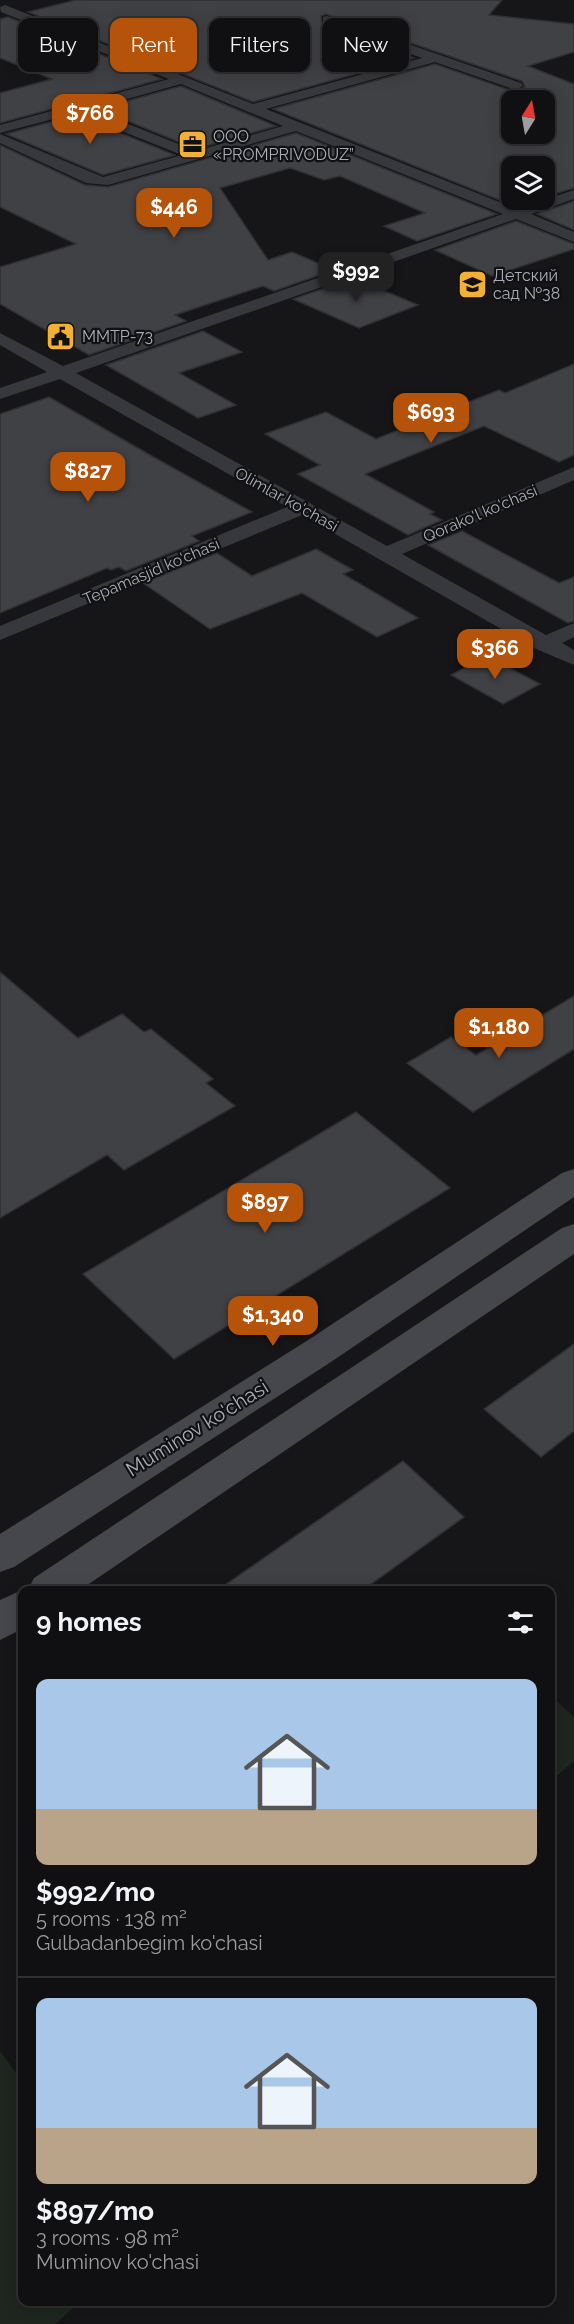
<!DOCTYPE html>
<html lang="en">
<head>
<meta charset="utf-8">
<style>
	:root { --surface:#101012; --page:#1e1e20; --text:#f1f3f6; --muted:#9c9d9f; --line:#303032; --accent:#b45309 }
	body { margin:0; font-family:Raleway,sans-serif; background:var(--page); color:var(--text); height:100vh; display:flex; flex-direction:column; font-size:22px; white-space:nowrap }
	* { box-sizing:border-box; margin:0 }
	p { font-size:20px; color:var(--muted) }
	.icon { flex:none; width:33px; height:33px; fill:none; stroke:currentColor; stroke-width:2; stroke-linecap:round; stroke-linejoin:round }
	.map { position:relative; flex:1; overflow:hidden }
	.panel { position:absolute; left:18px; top:1586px; width:537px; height:720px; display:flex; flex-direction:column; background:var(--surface); border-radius:12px; box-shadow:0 3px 15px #0003,0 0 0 2px var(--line) }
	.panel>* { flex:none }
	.guide { position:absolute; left:18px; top:18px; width:538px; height:54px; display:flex; gap:12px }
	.needle { width:39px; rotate:11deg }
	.buttons { position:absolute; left:501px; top:90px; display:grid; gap:12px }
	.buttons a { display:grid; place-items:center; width:54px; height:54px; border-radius:12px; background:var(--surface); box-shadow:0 3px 15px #0003,0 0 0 2px var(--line); font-size:30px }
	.price { position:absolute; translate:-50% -51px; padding:0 14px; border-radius:12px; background:var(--accent); color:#fff; font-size:20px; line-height:39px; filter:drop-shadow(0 2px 3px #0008) }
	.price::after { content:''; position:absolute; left:50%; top:36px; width:18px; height:14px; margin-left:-9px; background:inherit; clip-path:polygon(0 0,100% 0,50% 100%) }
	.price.active { background:#222; color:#fff }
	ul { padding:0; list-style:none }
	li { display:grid; align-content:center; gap:12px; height:318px; padding:0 18px }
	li+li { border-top:2px solid var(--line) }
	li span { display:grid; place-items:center; height:186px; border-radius:12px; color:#555 }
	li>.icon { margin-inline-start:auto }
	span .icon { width:108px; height:108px; fill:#fffc; stroke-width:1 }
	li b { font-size:26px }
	h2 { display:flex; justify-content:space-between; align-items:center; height:72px; padding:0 18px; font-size:26px }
	.chip { padding:0 21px; border-radius:12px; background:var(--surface); box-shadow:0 3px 15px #0003,0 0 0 2px var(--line); font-size:21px; line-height:54px }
	.chip.active { background:var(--accent); color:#fff }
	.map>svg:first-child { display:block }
</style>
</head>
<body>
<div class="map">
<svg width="574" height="2324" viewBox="0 0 574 2324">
	<rect width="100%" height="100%" fill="#161618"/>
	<g fill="#1e261f">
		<polygon points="550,1695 574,1717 574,1761 551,1781"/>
		<polygon points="0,2051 22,2081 22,2301 81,2301 55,2324 0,2324"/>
	</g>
	<g fill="#404145" stroke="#303034" stroke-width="1.5" fill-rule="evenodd">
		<path d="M 76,0 L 502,0 L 489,15 L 574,24 L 574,52 L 528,66 L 574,84 L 574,188 L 544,197 L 544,166 L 512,166 L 512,200 L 538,200 L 517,207 L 273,109 L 435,64 L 515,92 L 525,87 L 522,81 L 326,14 L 321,16 L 322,25 L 414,58 L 253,102 L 28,12 ZM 512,100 L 544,100 L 544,134 L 512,134 Z"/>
		<polygon points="8,17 162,79 0,123 0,93 52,79 0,58 0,19"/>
		<polygon points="181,86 276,126 196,149 98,109"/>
		<polygon points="76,115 175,155 103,175 6,134"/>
		<polygon points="296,133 497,214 417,241 384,226 425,213 340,176 324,180 290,168 220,188 268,260 292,252 334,270 274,291 263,286 178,314 175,315 186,321 89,355 0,304 0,267 76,244 0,207 0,145 85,185 108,187"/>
		<polygon points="574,201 574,230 537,214"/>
		<polygon points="516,221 574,244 574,249 492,276 435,250"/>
		<polygon points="354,278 418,305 359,328 293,299"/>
		<polygon points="203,331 242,352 179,373 236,405 198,418 106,365"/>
		<polygon points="574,364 574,455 559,462 484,426 365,474 434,512 430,514 442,520 408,535 298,474 320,465 265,434 326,412 376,439 499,390 505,393"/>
		<polygon points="49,397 150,455 252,512 192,536 199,541 126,571 119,567 111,570 107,568 0,613 0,414"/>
		<polygon points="462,531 559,583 574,577 574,621 568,623 428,545"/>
		<polygon points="316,549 353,570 343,574 418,618 377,637 302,593 210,629 143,583 217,553 252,576"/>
		<polygon points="487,656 540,684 503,704 451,675"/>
		<polygon points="0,972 78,1038 122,1014 144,1032 151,1029 213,1079 206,1083 235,1106 124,1170 107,1155 0,1218"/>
		<polygon points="574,996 574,1049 473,1112 407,1063 451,1037 476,1055"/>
		<polygon points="356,1112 450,1188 174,1359 83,1274"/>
		<polygon points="574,1344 574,1431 541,1457 484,1409"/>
		<polygon points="403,1461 464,1517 363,1590 218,1590"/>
	</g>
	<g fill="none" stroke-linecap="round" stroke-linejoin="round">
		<path fill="#37383d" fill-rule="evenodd" d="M 5,5 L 253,104 L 422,58 L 323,23 L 323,17 L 327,16 L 521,83 L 523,86 L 516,90 L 435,62 L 266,109 L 517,209 L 574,190 L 574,199 L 531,214 L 574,232 L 574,242 L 516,219 L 76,373 L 387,546 L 574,467 L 574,480 L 402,554 L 546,635 L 574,623 L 574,637 L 562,643 L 574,650 L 574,665 L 536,649 L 302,515 L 0,640 L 0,626 L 287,507 L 60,379 L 0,399 L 0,388 L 47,372 L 0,345 L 0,333 L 63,366 L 503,214 L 296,131 L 108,185 L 86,183 L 0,143 L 0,134 L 103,177 L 182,155 L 76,113 L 0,133 L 0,125 L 169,79 L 1,12 L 0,7 ZM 181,84 L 283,126 L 196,151 L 91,109 Z"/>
		<g fill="#45474d" fill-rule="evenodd">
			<polygon points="574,1169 574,1197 331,1362 14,1567 0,1572 0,1534 305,1342 562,1173"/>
			<polygon points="574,1224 574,1254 80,1590 28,1590 34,1578 562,1228"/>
			<polygon points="22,1590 22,1629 0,1640 0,1600"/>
		</g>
	</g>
	<defs>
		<symbol id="office-square" viewBox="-11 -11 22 22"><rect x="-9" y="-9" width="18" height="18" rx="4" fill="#f2b134" stroke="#111113"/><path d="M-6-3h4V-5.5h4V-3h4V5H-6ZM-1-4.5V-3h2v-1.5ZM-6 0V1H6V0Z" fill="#111"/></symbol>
		<symbol id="school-square" viewBox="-11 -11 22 22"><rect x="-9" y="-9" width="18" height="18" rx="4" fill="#f2b134" stroke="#111113"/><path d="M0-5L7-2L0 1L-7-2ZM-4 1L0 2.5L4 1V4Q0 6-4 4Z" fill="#111"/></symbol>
		<symbol id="civic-square" viewBox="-11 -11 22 22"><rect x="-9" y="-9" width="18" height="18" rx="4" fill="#f2b134" stroke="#111113"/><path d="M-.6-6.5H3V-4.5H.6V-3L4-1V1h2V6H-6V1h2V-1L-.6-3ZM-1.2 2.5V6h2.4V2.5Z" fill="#111"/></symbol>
	</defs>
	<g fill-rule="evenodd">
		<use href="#office-square" x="176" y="128" width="33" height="33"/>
		<use href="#school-square" x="456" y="268" width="33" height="33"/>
		<use href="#civic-square" x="44" y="320" width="33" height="33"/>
	</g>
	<g text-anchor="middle" stroke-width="4.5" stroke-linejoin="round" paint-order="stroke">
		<g font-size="16" fill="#a8adb8" stroke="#111113" text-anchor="start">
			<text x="213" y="142">ООО<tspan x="213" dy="18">«PROMPRIVODUZ”</tspan></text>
			<text x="493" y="281">Детский<tspan x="493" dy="18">сад №38</tspan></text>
			<text x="82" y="342">MMTP-73</text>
		</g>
		<g font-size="16" fill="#a8adb8" stroke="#111113">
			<text transform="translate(287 499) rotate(29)" y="6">Olimlar ko'chasi</text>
			<text transform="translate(480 513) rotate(-23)" y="6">Qorako'l ko'chasi</text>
			<text transform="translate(151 571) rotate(-23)" y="6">Tepamasjid ko'chasi</text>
		</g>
		<g font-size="20" fill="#a8adb8" stroke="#111113">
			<text transform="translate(197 1428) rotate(-32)" y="7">Muminov ko'chasi</text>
		</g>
	</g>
</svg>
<div class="buttons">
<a><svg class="needle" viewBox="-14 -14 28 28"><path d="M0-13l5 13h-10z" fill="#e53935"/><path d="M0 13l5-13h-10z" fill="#9c9d9f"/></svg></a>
<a><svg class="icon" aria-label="layers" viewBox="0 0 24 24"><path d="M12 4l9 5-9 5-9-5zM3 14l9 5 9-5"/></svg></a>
</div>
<b class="price" style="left:90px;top:145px">$766</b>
<b class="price" style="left:174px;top:239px">$446</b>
<b class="price active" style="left:356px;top:303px">$992</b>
<b class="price" style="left:431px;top:444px">$693</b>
<b class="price" style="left:88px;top:503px">$827</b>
<b class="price" style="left:495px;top:680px">$366</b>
<b class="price" style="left:499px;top:1059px">$1,180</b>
<b class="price" style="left:265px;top:1234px">$897</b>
<b class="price" style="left:273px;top:1347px">$1,340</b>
<div class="guide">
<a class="chip">Buy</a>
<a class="chip active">Rent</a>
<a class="chip">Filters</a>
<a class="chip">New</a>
</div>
<section class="panel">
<h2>9 homes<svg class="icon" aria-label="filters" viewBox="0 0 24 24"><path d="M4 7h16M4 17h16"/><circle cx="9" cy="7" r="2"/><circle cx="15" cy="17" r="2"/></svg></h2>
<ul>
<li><span style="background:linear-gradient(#a9c7e8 70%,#b9a48a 0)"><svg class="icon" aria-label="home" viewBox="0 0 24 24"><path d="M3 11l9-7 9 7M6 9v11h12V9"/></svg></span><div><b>$992/mo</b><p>5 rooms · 138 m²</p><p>Gulbadanbegim ko'chasi</p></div></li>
<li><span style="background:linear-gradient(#a9c7e8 70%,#b9a48a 0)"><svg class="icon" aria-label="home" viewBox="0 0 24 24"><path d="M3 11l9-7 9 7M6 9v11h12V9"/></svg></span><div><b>$897/mo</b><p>3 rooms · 98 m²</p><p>Muminov ko'chasi</p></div></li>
</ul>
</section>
</div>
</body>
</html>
